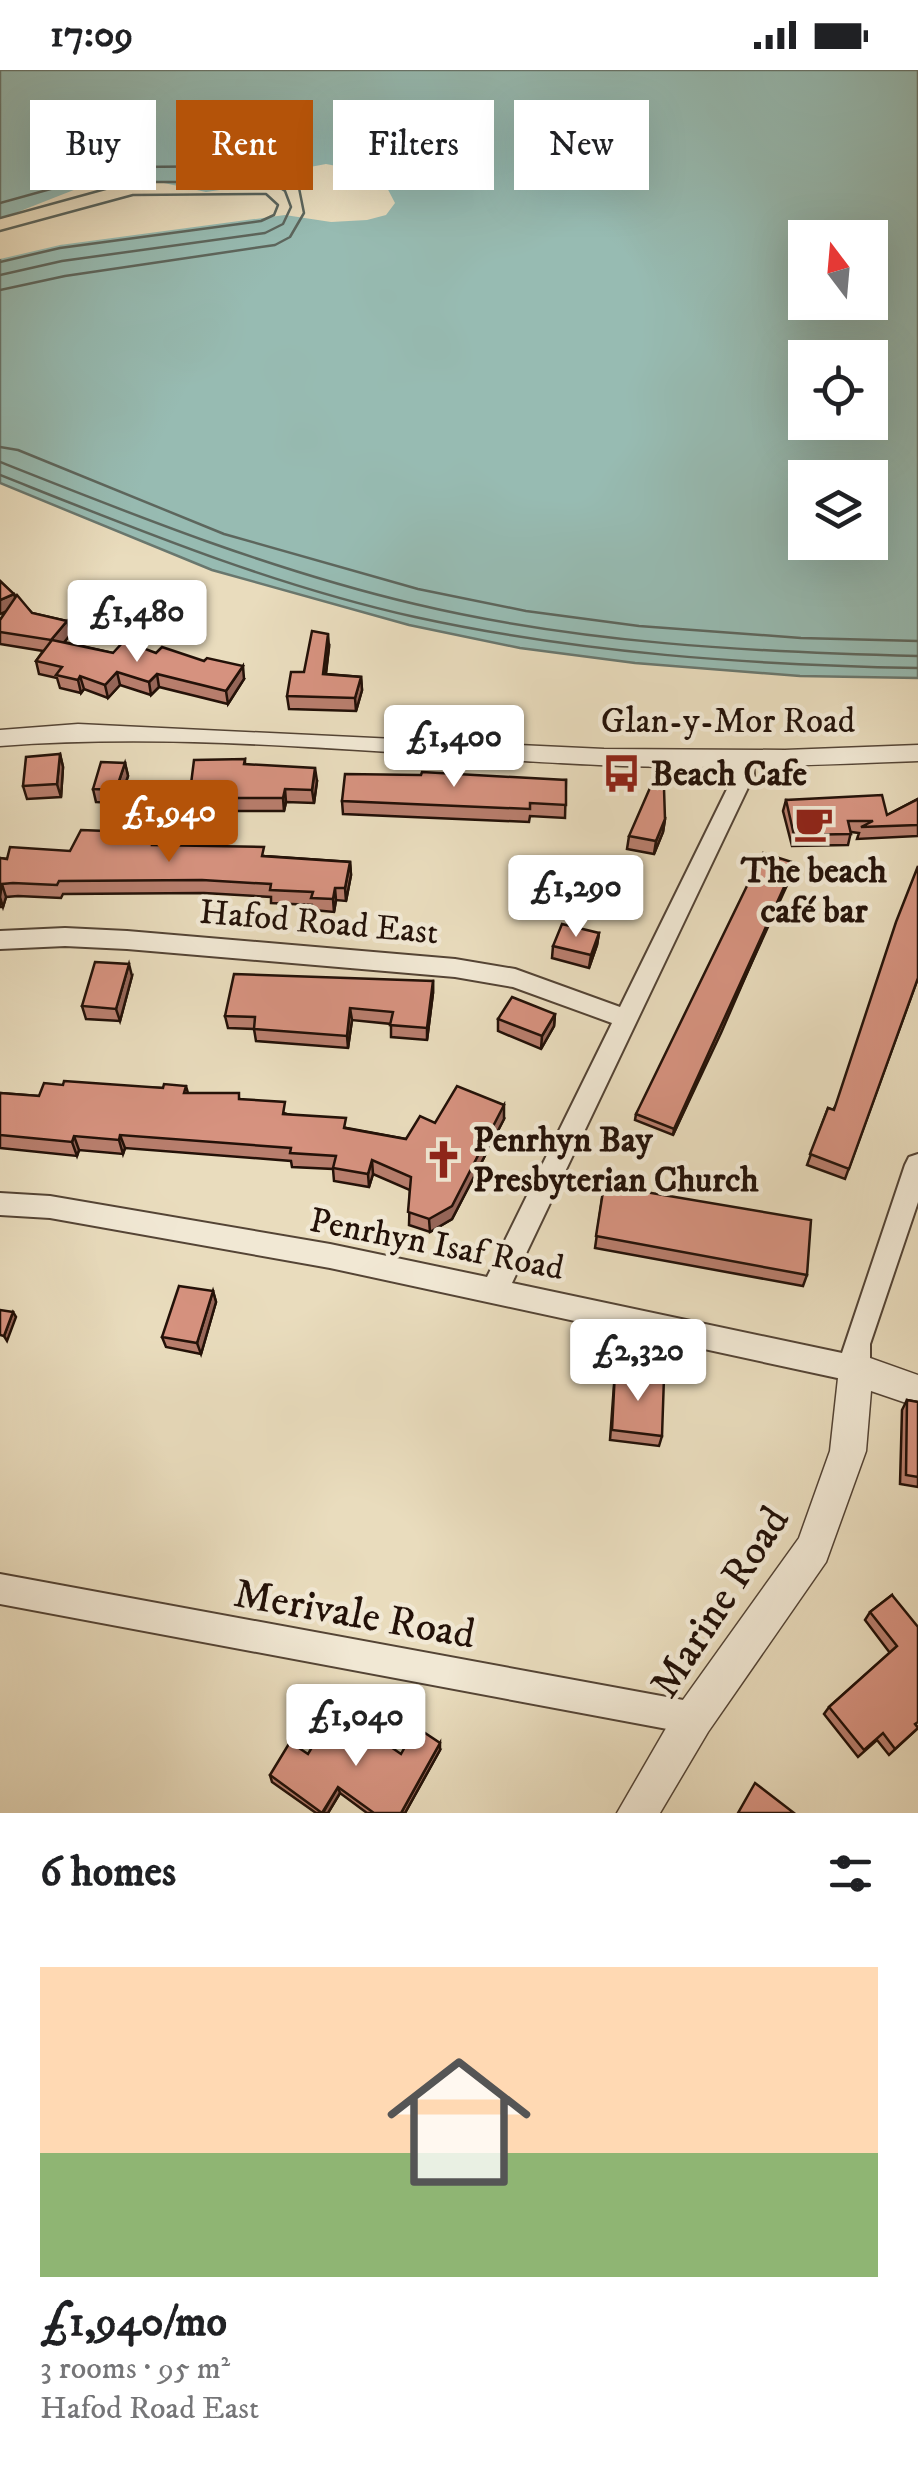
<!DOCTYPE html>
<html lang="en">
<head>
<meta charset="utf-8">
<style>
	:root { --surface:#fff; --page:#f2f2f2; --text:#202124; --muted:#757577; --accent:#b45309 }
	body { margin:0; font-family:"IM FELL DW Pica",serif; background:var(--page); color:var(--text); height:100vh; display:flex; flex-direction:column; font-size:38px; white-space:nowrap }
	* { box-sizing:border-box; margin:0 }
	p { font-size:32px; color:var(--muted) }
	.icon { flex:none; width:55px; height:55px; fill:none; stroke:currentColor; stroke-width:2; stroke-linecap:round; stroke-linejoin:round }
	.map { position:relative; height:1743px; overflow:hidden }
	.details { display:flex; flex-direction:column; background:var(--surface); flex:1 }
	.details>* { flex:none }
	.hud { position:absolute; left:30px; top:30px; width:860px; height:90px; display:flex; gap:20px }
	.needle { width:65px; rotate:344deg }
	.fabs { position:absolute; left:788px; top:150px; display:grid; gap:20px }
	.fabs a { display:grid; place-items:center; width:100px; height:100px; border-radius:0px; background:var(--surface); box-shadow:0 10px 40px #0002; font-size:50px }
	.price { position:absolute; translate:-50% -85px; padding:0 22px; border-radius:10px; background:#fff; color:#222; font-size:32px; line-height:65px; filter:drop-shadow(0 2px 5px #0008) }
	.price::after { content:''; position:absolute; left:50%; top:60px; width:30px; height:22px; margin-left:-15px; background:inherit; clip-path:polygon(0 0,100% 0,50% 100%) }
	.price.active { background:var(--accent); color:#fff }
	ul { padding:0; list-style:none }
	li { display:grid; align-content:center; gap:20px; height:530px; padding:0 40px }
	li span { display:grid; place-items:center; height:310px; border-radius:0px; color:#555 }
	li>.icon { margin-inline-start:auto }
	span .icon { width:180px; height:180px; fill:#fffc; stroke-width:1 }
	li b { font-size:42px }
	h2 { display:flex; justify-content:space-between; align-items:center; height:120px; padding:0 40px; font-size:42px }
	.pill { padding:0 35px; border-radius:0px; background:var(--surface); box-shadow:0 10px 40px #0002; font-size:35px; line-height:90px }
	.pill.active { background:var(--accent); color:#fff }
	.status { display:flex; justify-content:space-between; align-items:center; height:70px; padding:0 50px; background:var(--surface); direction:ltr }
	.status svg { height:28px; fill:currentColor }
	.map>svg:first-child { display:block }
</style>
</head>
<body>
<div class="status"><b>17:09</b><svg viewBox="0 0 49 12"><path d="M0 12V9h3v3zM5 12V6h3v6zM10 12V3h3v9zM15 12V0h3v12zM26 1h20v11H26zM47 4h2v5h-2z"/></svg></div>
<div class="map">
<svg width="918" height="1743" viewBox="0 0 918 1743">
	<rect width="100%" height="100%" fill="#e9dcbd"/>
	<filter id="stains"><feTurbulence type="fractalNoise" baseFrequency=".002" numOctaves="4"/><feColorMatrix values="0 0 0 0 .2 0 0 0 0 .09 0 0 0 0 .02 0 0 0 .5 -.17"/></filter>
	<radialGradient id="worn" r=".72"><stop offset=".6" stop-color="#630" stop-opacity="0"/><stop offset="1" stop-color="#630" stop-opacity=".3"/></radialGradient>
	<path fill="#97bbb2" stroke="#69776e" stroke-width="2.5" fill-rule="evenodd" d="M 0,0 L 918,0 L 918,608 L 800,606 L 635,593 L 520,578 L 409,555 L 212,500 L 0,413 L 0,183 L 259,141 L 134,134 L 0,171 ZM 805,168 L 870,168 L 870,232 L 805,232 ZM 805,288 L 870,288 L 870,352 L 805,352 ZM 805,408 L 870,408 L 870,472 L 805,472 Z"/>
	<polygon fill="#e9dcbd" points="326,94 369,102 383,110 395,133 386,145 367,150 331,152 285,145 60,175 0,189 0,178 57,164 225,142 135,139 0,176 0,149 117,103 206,122 261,114 299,99"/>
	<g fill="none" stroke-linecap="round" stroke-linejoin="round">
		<g stroke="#5d665d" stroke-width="2.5">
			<polyline points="0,133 130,97 261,96 290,107 299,118 304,143 290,167 275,175 65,206 0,220"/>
			<polyline points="0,148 131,112 271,112 285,121 291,137 283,154 265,163 62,191 0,205"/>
			<polyline points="0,161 133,125 266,124 278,135 274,145 261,151 60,178 0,192"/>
			<polyline points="0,377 18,380 224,464 418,519 526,541 639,556 801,568 918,571"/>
			<path d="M 0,392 C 136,446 271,500 415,534 C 579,573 749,582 918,586"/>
			<path d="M 0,405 C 136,459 271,515 415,547 C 580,583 749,595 918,598"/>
		</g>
		<defs>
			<g id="minor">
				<polygon points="743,681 753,688 754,705 512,1213 842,1283 905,1095 909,1087 918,1084 918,1132 870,1274 870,1299 866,1308 856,1312 330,1198 50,1148 0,1145 0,1123 50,1126 330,1174 487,1207 612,953 513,917 455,907 127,879 65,876 0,879 0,861 65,858 127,861 455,889 515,899 620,937 734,705 733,688"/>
				<polygon points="0,1504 694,1632 705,1637 710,1648 705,1659 694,1664 0,1534"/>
			</g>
			<g id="tertiary">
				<path d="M 78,654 L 604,679 L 785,680 L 918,675 L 918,691 C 812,695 705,700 599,695 C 400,686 199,661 0,676 L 0,660 Z"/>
				<polygon points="856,1283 918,1305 918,1337 871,1321 866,1381 826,1492 708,1662 660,1743 617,1743 680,1634 799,1468 830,1381 839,1299 844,1288"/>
			</g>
		</defs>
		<use href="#minor" stroke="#544435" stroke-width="4"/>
		<use href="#tertiary" stroke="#544435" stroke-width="3"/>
		<use href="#minor" fill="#f1e8d4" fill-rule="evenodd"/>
		<use href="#tertiary" fill="#f1e8d4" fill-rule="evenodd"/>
	</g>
	<g fill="#b87e6d" stroke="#231108" stroke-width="2.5">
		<polygon points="0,511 32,543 67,551 71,564 64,572 113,583 156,583 244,609 228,634 159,617 151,625 120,615 108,628 84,619 81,623 60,618 57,608 39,604 36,591 43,581 0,574 0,550 6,541 0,544"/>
		<polygon points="329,577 326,604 361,607 362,620 356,641 289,639 287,626 304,602"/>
		<polygon points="60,684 63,697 61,727 27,729 23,716"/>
		<polygon points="245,689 245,694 317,711 314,733 286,732 284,741 221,741 219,727 193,727 191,714"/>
		<polygon points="125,693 128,706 119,733 96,732 93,719"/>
		<polygon points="566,710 565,748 530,746 529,752 343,744 342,731"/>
		<polygon points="918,729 918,766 857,769 859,763 851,762 848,775 792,776 783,741 786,730 887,745"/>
		<polygon points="665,749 663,762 654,784 627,779 629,766"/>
		<polygon points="132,762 133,767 155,775 265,786 350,792 351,805 346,831 336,830 334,842 313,840 312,835 271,833 271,827 204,823 63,824 61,828 18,826 6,827 3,837 0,837 0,788 7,789 70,781"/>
		<polygon points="794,800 673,1065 635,1050 636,1044"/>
		<polygon points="599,863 597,875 589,898 552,888 553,876"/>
		<polygon points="132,906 120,951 86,949 82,936"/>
		<polygon points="918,908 845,1109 807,1095 828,1038 833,1040"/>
		<polygon points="433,911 433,923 427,970 391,967 391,954 352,950 348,978 256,971 254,959 228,958 225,946"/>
		<polygon points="555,944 554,956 541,979 498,961 498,949"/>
		<polygon points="63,1015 163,1018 186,1016 188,1023 240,1029 287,1044 347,1058 406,1069 435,1053 504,1049 452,1149 430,1162 409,1155 410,1120 373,1104 369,1117 334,1111 333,1099 292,1097 291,1091 125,1078 123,1084 79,1080 77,1086 0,1078 0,1023 39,1026"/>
		<polygon points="604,1115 807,1205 803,1216 595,1178"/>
		<polygon points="213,1221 216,1232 201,1284 166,1277 162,1267"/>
		<polygon points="615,1301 662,1366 659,1376 610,1370"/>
		<polygon points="907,1330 918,1332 918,1417 900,1414 902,1340"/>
		<polygon points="892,1525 916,1655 918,1658 889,1685 877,1670 858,1687 824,1644 829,1637 890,1583 865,1550 870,1542"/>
		<polygon points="370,1675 401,1684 440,1680 405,1743 367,1743 340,1723 328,1743 316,1743 272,1712 270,1705 308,1684"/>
	</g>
	<g fill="#966659" stroke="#231108" stroke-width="2.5">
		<polygon points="14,524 18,536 0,544 0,530"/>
		<polygon points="67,551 71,564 55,583 51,570"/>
		<polygon points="328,564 329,577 324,617 323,604"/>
		<polygon points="243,596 244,609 228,634 226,621"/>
		<polygon points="117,602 120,615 108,628 105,615"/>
		<polygon points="157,604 159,617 151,625 149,612"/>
		<polygon points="80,606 84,619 81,623 78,610"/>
		<polygon points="361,607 362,620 356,641 355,628"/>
		<polygon points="60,684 63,697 61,727 57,714"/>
		<polygon points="125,693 128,706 119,733 116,720"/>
		<polygon points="315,698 317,711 314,733 312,720"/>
		<polygon points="285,719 286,732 284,741 283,728"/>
		<polygon points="665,749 663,762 654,784 656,771"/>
		<polygon points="350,792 351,805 346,831 345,818"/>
		<polygon points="795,793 721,963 673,1065 674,1059"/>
		<polygon points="2,814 6,827 3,837 0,827"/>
		<polygon points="335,818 336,830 334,842 333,829"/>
		<polygon points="599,863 597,875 589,898 591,885"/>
		<polygon points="129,894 132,906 120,951 116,939"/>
		<polygon points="433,911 433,923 427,970 427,958"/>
		<polygon points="350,938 352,950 348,978 347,966"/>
		<polygon points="555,944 554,956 541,979 542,966"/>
		<polygon points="504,1035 504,1049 452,1149 430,1162 429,1149"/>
		<polygon points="120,1065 125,1078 123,1084 119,1070"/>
		<polygon points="74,1066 79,1080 77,1086 72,1072"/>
		<polygon points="372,1090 373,1104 369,1117 368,1104"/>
		<polygon points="213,1221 216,1232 201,1284 197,1273"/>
		<polygon points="13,1242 16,1247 7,1271 4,1266"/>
		<polygon points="440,1673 440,1680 405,1743 401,1743"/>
		<polygon points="338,1717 340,1723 328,1743 323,1743"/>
	</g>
	<g fill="#d6927f" stroke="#231108" stroke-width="2.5">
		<polygon points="0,511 14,524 0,530"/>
		<polygon points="17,525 32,543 67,551 51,570 0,562 0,550"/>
		<polygon points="312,561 328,564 323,604 361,607 355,628 287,626 291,602 304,602"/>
		<polygon points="52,570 113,583 124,571 156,583 162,577 204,591 207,588 243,596 226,621 157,604 149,612 117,602 105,615 80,606 78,610 56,605 62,597 36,591"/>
		<polygon points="60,684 57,714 23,716 26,687"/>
		<polygon points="663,688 665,749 656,771 629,766"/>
		<polygon points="245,689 244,694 315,698 312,720 285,719 283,728 219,728 221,714 191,714 194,690"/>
		<polygon points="101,692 125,693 116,720 93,719"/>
		<polygon points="422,702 566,710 566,735 530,733 530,739 342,731 345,704 421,705"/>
		<polygon points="882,725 887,745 918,729 918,755 861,757 873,751 848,751 851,764 794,765 786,730"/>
		<polygon points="81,760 132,762 131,767 153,767 152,775 264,777 262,786 350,792 345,818 335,818 333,829 311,828 313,822 270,820 271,814 202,810 59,811 57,815 13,813 2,814 0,820 0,788 7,789 10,777 70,781"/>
		<polygon points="763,783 795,793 674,1059 636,1044"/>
		<polygon points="918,796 918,908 849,1099 810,1084 828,1038 834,1040 896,852"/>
		<polygon points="562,854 599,863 591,885 553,876"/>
		<polygon points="95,892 129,894 116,939 82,936"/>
		<polygon points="234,904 433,911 427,958 390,955 393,942 350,938 347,966 254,959 255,947 225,946"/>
		<polygon points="512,927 555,944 542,966 498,949"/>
		<polygon points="64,1011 163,1018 164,1014 186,1016 184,1023 239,1023 239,1029 285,1032 283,1044 346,1048 344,1058 406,1069 420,1046 435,1053 457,1016 504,1035 452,1136 429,1149 408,1142 411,1107 372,1090 368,1104 333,1098 336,1086 290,1083 291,1078 120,1065 119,1070 74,1066 72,1072 0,1065 0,1023 39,1026 44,1013 63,1015"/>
		<polygon points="604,1115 811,1150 807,1205 596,1166"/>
		<polygon points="179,1216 213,1221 197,1273 162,1267"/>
		<polygon points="0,1240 13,1242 4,1266 0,1265"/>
		<polygon points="615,1301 664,1307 662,1366 612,1360"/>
		<polygon points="907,1330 918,1332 918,1407 906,1405"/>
		<polygon points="892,1525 918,1557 918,1652 915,1654 918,1658 895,1679 883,1663 864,1680 829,1637 897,1576 870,1542"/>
		<polygon points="330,1647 370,1675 375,1666 401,1684 416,1657 440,1673 401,1743 374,1743 338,1717 322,1743 270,1705 290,1672 308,1684"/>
		<polygon points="755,1713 794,1743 738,1743"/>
	</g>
	<defs>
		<symbol id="bus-bare" viewBox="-9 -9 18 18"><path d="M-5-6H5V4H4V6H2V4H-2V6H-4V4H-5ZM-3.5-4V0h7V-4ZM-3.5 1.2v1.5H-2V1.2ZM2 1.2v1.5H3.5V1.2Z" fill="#8f2418" stroke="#f1e8d4" stroke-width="2.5" paint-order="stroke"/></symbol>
		<symbol id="cafe-bare" viewBox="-9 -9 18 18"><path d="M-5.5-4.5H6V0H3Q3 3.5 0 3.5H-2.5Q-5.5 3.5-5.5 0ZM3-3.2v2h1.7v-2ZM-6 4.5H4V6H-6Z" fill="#8f2418" stroke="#f1e8d4" stroke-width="2.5" paint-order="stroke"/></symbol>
		<symbol id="church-bare" viewBox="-9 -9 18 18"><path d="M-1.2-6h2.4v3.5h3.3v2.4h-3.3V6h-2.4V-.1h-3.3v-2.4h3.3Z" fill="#8f2418" stroke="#f1e8d4" stroke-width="2.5" paint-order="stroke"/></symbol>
	</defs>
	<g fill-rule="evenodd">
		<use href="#bus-bare" x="594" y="676" width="55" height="55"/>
		<use href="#cafe-bare" x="786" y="726" width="55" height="55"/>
		<use href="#church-bare" x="416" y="1062" width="55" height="55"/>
	</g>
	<g text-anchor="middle" stroke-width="9" stroke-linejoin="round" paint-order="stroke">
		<g font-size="35" fill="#231108" stroke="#f1e8d4">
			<text x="728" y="662">Glan-y-Mor Road</text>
			<text transform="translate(319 851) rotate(5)" y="12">Hafod Road East</text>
			<text transform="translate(437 1173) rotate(11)" y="12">Penrhyn Isaf Road</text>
		</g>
		<g font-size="35" font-weight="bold" fill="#231108" stroke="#f1e8d4" text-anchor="start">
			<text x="651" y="715">Beach Cafe</text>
			<text x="814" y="812" text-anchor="middle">The beach<tspan x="814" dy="40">café bar</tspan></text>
			<text x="473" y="1081">Penrhyn Bay<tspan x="473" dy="40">Presbyterian Church</tspan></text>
		</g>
		<g font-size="42" fill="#231108" stroke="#f1e8d4">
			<text transform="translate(718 1531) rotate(-57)" y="15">Marine Road</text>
			<text transform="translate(355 1542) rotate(10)" y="15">Merivale Road</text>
		</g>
	</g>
	<rect width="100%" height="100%" filter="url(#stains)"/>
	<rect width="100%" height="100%" fill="url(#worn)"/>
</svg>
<div class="fabs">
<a><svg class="needle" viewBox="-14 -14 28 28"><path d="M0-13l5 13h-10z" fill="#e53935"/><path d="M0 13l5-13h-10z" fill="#757577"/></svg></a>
<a><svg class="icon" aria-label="locate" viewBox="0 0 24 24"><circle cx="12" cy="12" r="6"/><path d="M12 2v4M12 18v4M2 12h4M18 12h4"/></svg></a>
<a><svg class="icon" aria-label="layers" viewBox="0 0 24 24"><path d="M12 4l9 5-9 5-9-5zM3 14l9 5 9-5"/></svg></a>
</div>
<b class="price" style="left:137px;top:595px">£1,480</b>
<b class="price" style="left:454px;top:720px">£1,400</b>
<b class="price active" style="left:169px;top:795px">£1,940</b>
<b class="price" style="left:576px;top:870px">£1,290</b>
<b class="price" style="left:638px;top:1334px">£2,320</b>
<b class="price" style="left:356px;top:1699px">£1,040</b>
<div class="hud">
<a class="pill">Buy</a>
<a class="pill active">Rent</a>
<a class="pill">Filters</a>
<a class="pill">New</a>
</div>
</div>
<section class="details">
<h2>6 homes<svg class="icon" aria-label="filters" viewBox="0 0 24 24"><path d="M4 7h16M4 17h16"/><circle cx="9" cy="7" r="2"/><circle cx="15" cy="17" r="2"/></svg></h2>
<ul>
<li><span style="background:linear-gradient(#ffd9b3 60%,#8fb573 0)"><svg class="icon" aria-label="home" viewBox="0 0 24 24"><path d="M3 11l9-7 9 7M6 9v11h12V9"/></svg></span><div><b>£1,940/mo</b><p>3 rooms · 95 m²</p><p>Hafod Road East</p></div></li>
</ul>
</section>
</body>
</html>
